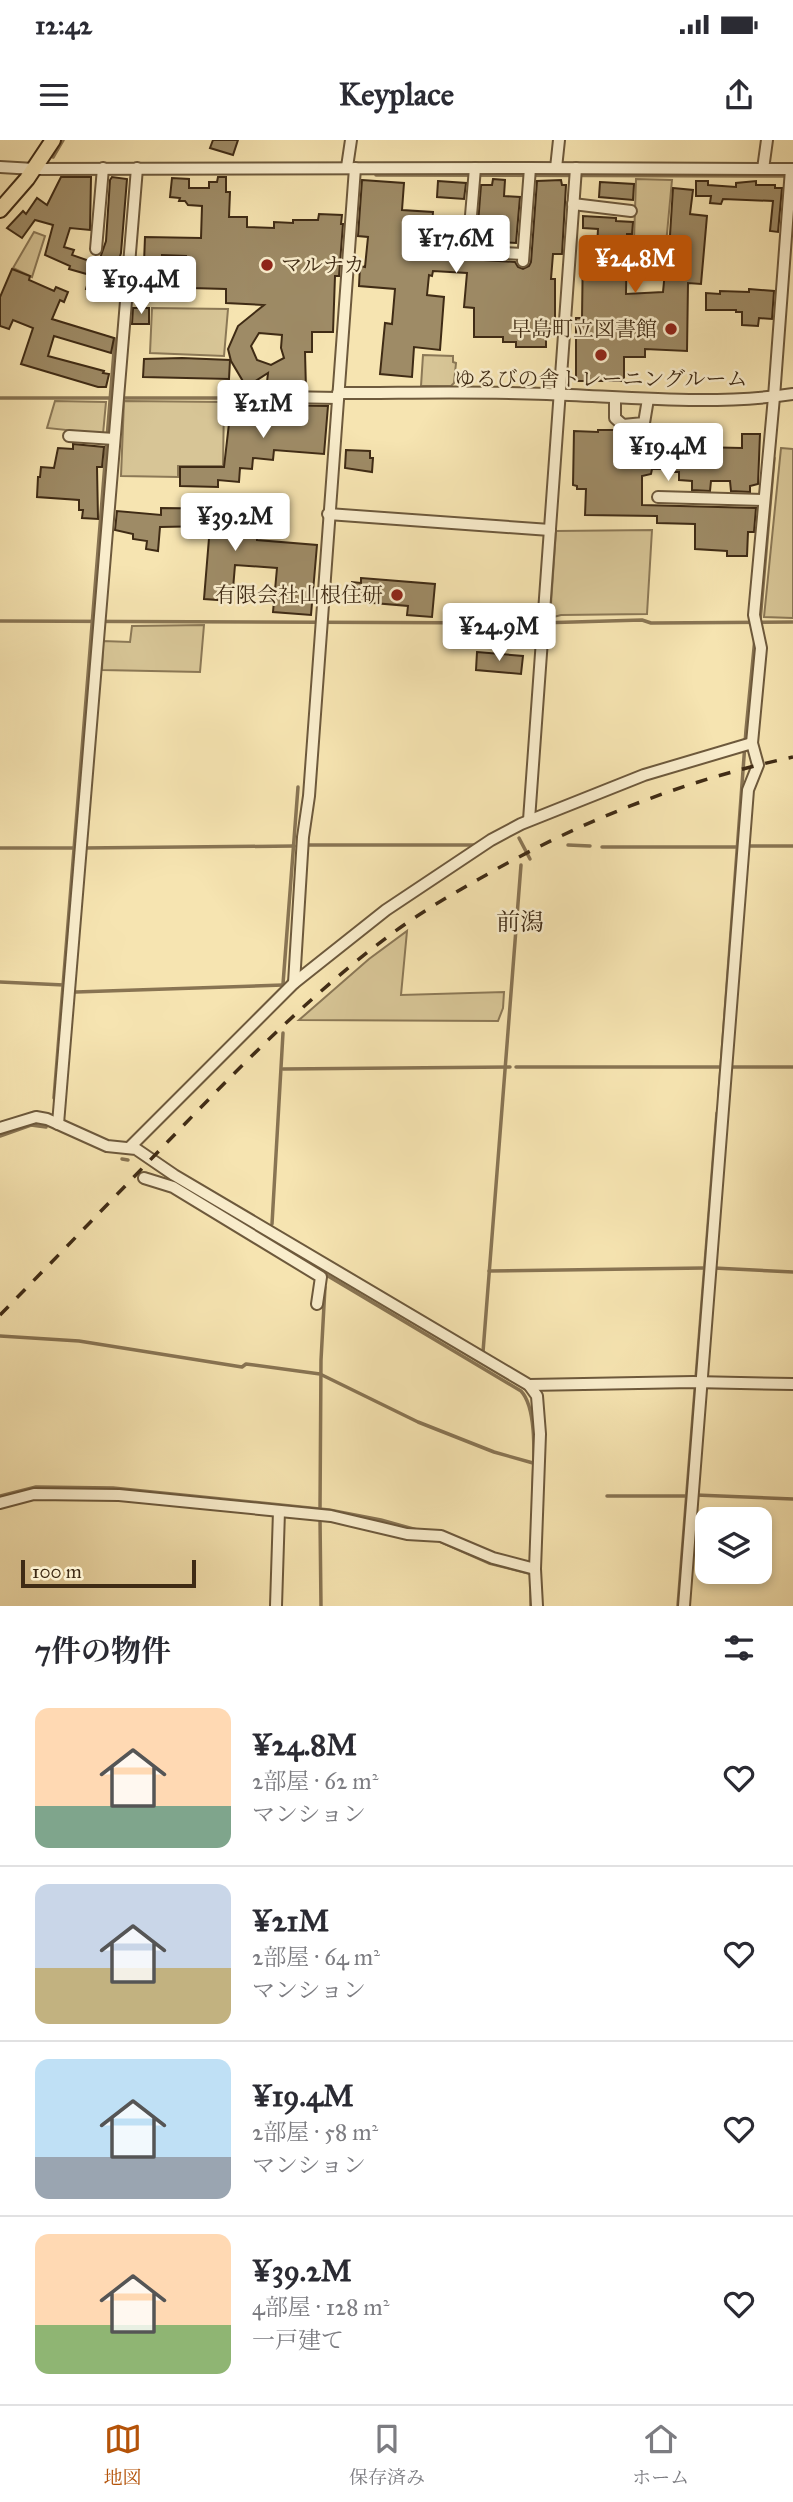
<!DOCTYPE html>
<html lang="ja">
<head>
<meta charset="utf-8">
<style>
	:root { --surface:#fff; --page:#f2f2f3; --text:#2b2b33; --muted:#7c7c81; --line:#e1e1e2; --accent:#b45309 }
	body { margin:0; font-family:"IM FELL Great Primer","Noto Serif JP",serif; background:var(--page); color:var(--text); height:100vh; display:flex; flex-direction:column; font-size:26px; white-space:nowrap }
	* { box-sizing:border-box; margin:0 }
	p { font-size:23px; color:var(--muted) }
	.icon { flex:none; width:38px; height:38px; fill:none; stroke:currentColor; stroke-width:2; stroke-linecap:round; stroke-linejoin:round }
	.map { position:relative; height:1466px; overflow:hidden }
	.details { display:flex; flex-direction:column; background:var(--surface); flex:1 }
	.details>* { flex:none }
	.buttons { position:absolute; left:695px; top:1367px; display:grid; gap:14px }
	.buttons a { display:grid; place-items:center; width:77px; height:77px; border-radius:14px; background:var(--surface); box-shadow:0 4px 10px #0003; font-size:35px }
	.scale { position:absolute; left:21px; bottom:18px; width:175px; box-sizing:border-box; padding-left:7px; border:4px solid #3f2b15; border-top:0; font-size:19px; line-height:24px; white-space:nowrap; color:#3f2b15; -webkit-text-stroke:5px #f9edcc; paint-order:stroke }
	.price { position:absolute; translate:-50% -60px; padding:0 16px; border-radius:7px; background:#fff; color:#222; font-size:23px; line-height:46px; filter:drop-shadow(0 2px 4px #0008) }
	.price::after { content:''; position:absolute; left:50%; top:42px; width:21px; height:16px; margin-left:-10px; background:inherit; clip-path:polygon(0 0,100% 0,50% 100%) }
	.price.on { background:var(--accent); color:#fff }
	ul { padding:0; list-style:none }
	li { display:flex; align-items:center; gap:21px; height:175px; padding:0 35px }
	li+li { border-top:2px solid var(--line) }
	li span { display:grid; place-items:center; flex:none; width:196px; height:140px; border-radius:14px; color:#555 }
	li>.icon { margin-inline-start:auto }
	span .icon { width:84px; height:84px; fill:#fffc; stroke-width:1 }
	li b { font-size:30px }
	h2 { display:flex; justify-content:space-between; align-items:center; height:84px; padding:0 35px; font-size:30px }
	.status { display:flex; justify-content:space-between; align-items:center; height:49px; padding:0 35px; background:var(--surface); direction:ltr }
	.status svg { height:19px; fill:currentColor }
	header { display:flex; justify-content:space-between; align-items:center; height:91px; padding:0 35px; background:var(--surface); font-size:32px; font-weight:800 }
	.tabs { display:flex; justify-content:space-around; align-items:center; height:98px; border-top:2px solid var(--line); background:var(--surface); font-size:19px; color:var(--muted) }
	.tabs a { display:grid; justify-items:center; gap:4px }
	.tabs .on { color:var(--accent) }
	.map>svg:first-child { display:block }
</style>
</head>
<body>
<div class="status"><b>12:42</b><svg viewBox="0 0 49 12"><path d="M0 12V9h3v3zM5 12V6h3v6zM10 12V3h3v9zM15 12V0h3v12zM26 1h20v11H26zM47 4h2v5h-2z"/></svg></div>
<header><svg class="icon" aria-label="menu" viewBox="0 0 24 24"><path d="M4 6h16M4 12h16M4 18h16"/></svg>Keyplace<svg class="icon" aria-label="share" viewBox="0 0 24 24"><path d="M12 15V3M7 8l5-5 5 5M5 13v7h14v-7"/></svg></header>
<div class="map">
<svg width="793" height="1466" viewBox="0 0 793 1466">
	<rect width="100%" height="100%" fill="#f6e4b1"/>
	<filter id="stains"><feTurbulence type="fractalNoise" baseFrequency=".00286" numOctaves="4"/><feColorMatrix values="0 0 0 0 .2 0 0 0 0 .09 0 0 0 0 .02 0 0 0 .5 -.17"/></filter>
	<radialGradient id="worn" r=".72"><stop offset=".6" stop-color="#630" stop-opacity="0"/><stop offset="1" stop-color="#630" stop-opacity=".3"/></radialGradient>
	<g fill="#d7c596" stroke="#8b7856" stroke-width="2">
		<polygon points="636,39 672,40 663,136 629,135 629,100 634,100"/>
		<polygon points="34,92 45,96 32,137 13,128"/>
		<polygon points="152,168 228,169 224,216 150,213"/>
		<polygon points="423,215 453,216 453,222 456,223 454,243 451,246 421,246"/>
		<polygon points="55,261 106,262 103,294 47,288"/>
		<polygon points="124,261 224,262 223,326 178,326 178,337 121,336"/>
		<polygon points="781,308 793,309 793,478 764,477"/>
		<polygon points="652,390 647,474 561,475 550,478 556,391"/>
		<polygon points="204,485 200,532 102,530 103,501 130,502 132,486"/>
		<polygon points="407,791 401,855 504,852 503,868 498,881 299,880 369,819"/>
	</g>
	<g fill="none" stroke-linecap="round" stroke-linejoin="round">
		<g stroke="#887453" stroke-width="3.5">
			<polyline points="53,17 63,0"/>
			<polyline points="376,35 787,36"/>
			<polyline points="0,258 113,258"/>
			<polyline points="124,258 219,258"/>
			<polyline points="0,481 539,483 642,480 651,483 793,482"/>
			<polyline points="760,481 774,318"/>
			<polyline points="519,698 530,719"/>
			<polyline points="309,705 475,705"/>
			<polyline points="568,705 590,706"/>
			<polyline points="749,706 793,706"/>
			<polyline points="602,707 739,707"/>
			<polyline points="0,708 75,708"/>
			<polyline points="83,708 294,706"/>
			<polyline points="0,842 64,845"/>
			<polyline points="283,844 298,647"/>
			<polyline points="71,849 76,852 283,845"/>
			<polyline points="516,927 720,927"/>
			<polyline points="728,927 793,927"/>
			<polyline points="283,929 510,927"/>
			<polyline points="719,955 746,590 755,498"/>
			<polyline points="54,958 115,199"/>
			<polyline points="0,996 31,985 46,987"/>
			<polyline points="122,1019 128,1020"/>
			<polyline points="272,1084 283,893"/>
			<polyline points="714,1128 793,1132"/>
			<polyline points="489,1131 704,1128"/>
			<path d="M 323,1133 L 521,1251 C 539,1270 533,1330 533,1356"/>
			<polyline points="0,1196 79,1201 242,1227 246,1224 320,1234 418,1282 494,1312 533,1323"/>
			<polyline points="483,1212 521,725"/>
			<polyline points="696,1355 793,1359"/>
			<polyline points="0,1356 36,1347 113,1348 329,1370 381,1380 417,1390"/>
			<polyline points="607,1356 685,1356"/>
			<polyline points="320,1370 321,1220 325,1147"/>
			<polyline points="320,1378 321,1466"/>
			<polyline points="435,1399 489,1423 529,1433"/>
			<polyline points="531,1466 531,1451"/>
			<polyline points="678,1466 717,973"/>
		</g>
	</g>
	<g fill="#9e8b66" stroke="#3f2b15" stroke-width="2" fill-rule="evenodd">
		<polygon points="213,0 238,0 233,15 210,8"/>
		<polygon points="61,37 91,37 90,90 70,88 64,107 74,110 72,115 98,124 106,101 110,40 112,37 127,39 121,113 112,142 109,141 105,155 86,149 90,135 69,129 70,126 45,115 53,85 35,80 22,98 7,88 23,71 26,74 37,58 47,65"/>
		<path d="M 218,37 L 226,37 L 226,52 L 230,52 L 229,77 L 247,77 L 247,87 L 274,88 L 274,82 L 293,83 L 293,80 L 318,80 L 319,74 L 342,75 L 341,84 L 343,84 L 339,136 L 335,136 L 333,192 L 312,192 L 312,212 L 305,212 L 306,250 L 291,249 L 291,244 L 267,242 L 268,233 L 251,244 L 244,243 L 231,221 L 228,209 L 238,186 L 264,165 L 226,163 L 226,149 L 191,148 L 191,143 L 186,143 L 186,116 L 162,115 L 162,136 L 171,139 L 171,160 L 159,160 L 159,149 L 137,145 L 137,123 L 144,123 L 145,97 L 201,98 L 202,66 L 188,65 L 185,61 L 179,61 L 180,58 L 170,57 L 172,38 L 189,39 L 189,48 L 209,48 L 209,42 L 217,42 ZM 259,193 L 282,195 L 281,208 L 284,218 L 271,225 L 257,220 L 251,206 Z"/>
		<polygon points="493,39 505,40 504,56 520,57 516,103 496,102 496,98 477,97 481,45 492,45"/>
		<polygon points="362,40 404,43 402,70 433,72 432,86 456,88 454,115 468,119 515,122 518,127 523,129 529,126 531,122 537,41 561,40 562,45 566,45 562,114 553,114 551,139 555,139 555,196 546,196 546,207 516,207 516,202 503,202 503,197 474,197 474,168 464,167 467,133 433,131 432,136 429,135 427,155 444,157 440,210 414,207 412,237 380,234 385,183 392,184 395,149 359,146 360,126 365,127 368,97 358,96"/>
		<polygon points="438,41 466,43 464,59 437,57"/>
		<polygon points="696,41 708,41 708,45 736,47 736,43 756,41 756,45 775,45 775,48 782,48 778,92 770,91 773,61 723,59 721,64 710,63 711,56 696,56"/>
		<polygon points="600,42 634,44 633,60 599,57"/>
		<polygon points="673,48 693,50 690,74 707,76 701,144 688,143 687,211 645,209 645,217 624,217 624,241 576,241 576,178 582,178 583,107 597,107 598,89 583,88 583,76 616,78 616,81 633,82 632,94 627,94 626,154 663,152 667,111 669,111"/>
		<polygon points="12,129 30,136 29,140 54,151 56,147 68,152 64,162 60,160 52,179 114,198 111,213 54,196 48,216 104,231 103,233 109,234 106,247 98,247 21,224 33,188 13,180 9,189 0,186 0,157"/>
		<polygon points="749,149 774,151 772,179 759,178 758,186 742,185 742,172 736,172 736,170 706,170 706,153 720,154 720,151 749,152"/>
		<polygon points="133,168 149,168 149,184 132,184"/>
		<polygon points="182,218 230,220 229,239 143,237 144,219"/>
		<polygon points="266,265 328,266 324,314 274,310 273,320 253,318 252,329 240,328 239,342 218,340 218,347 180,346 180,327 224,327 231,266 266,269"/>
		<polygon points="598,290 617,290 624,293 623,308 640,308 640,294 653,294 652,306 742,308 742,294 760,294 758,344 750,346 750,352 731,351 730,341 711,341 710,351 692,350 692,341 679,340 679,332 670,332 670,329 652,329 651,334 642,336 642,365 756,368 754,392 748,392 747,416 727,416 727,411 695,409 695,384 657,383 657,376 585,375 586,349 577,349 577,346 573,345 574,291 598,292"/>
		<polygon points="73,304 104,307 102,327 97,327 98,379 82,378 83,370 79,370 79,360 37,357 38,337 40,337 41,327 54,328 58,308 73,309"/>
		<polygon points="346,310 370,311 370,318 373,318 372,332 345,328"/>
		<polygon points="161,368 248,369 248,380 258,381 257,400 317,405 311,475 273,472 277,428 235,425 232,461 204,459 210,386 160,387 158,411 146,409 147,401 133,399 133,394 115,390 117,371 161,375"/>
		<polygon points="361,438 435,444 432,477 407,475 408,466 362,462 362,457 351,456 352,442 361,443"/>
		<polygon points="477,512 523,516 521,534 476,530"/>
	</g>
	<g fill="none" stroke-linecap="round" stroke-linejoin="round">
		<defs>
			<g id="minor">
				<polyline points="0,27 34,29 530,28 793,29"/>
				<polyline points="347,27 351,0"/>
				<polyline points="475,28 468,111 523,114"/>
				<polyline points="556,28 559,0"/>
				<polyline points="763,29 767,0"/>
				<polyline points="573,64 631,71"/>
				<polyline points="96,109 103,28"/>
				<polyline points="523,121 530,28"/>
				<path d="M 338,253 C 408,253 478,251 547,254 C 629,257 712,266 793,254"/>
				<polyline points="232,256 338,258"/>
				<polyline points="615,258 615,278 623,285 644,283 648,259"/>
				<polyline points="69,296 114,299"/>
				<polyline points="658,357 763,360"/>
				<polyline points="328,374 550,390"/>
				<polyline points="529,680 576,28"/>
				<polyline points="294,843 303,697 309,656 355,28"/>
				<polyline points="58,984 137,28"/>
				<polyline points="0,988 36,977 47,979 107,1006 136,1009 174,1035 529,1245 537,1256 540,1294 535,1429 537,1466"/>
				<polyline points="130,1007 294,843 386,770 491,700 521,684 644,635 752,603"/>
				<polyline points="144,1038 173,1047 321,1137 317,1164"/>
				<polyline points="529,1245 693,1242 793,1244"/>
				<polyline points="0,1363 34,1354 119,1355 331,1376 407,1394 441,1396 493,1418 535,1429"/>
				<polyline points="276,1466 279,1371"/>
				<polyline points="684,1466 748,650 758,625 752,603 761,508 754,475 774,257 791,29"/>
			</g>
			<polyline id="major" points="0,70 27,39 53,0"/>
		</defs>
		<use href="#minor" stroke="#6d593c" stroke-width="14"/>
		<use href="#major" stroke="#3f2b15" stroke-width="18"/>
		<use href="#minor" stroke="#f9edcc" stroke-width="10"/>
		<use href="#major" stroke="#f6e4b1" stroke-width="14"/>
		<path stroke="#3f2b15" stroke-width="3.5" stroke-dasharray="12 12" stroke-linecap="butt" d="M 0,1175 C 52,1122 103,1069 155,1015 C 229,938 303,860 390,795 C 418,774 449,756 479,739 C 578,682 681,641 793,617"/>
	</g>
	<g fill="#8f2418" stroke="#f9edcc" stroke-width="2.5">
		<circle cx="267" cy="125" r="7"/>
		<circle cx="671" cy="189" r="7"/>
		<circle cx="601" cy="215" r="7"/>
		<circle cx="397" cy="455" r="7"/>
	</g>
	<g text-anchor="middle" stroke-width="5" stroke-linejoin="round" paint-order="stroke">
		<g font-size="21" fill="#3f2b15" stroke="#f9edcc" text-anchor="end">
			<text x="281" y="132" text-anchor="start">マルナカ</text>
			<text x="657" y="196">早島町立図書館</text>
			<text x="601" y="246" text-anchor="middle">ゆるびの舎トレーニングルーム</text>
			<text x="383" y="462">有限会社山根住研</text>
		</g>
		<g font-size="24" fill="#3f2b15" stroke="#f9edcc">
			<text x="520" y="790">前潟</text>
		</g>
	</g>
	<rect width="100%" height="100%" filter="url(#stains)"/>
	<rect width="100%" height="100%" fill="url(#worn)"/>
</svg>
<div class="buttons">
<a><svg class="icon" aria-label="layers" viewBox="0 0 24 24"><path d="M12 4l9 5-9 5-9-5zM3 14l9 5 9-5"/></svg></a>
</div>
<div class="scale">100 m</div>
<b class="price" style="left:456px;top:135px">¥17.6M</b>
<b class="price on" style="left:635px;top:155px">¥24.8M</b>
<b class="price" style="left:141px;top:176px">¥19.4M</b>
<b class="price" style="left:263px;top:300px">¥21M</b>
<b class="price" style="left:668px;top:343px">¥19.4M</b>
<b class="price" style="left:235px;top:413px">¥39.2M</b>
<b class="price" style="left:499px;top:523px">¥24.9M</b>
</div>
<section class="details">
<h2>7件の物件<svg class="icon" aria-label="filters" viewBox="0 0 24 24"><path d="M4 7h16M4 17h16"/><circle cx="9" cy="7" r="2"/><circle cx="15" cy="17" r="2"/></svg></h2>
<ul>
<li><span style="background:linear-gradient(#ffd9b3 70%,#7fa58c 0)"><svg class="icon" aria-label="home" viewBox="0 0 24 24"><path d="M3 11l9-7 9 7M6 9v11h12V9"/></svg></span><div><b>¥24.8M</b><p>2部屋 · 62 m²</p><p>マンション</p></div><svg class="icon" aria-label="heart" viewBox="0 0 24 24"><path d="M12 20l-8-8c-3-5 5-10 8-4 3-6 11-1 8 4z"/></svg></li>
<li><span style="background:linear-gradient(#c9d6e8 60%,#c2b280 0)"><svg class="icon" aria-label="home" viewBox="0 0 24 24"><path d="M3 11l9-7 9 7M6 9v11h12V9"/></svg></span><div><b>¥21M</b><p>2部屋 · 64 m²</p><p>マンション</p></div><svg class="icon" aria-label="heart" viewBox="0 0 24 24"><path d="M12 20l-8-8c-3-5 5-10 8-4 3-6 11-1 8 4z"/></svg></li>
<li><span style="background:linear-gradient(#bfe0f5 70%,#9aa5b1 0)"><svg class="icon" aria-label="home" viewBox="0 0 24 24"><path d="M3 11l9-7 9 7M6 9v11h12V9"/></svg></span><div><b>¥19.4M</b><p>2部屋 · 58 m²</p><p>マンション</p></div><svg class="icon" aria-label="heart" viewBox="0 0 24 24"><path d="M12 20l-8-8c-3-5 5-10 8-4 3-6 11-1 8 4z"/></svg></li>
<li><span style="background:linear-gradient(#ffd9b3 65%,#8fb573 0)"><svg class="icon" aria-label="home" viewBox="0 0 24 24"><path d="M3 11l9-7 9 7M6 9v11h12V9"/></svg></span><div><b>¥39.2M</b><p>4部屋 · 128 m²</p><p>一戸建て</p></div><svg class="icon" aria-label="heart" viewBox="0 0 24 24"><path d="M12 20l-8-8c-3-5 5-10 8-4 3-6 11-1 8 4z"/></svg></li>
</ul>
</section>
<nav class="tabs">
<a class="on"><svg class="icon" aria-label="map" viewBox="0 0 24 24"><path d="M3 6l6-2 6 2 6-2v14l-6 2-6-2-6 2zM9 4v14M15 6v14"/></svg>地図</a>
<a><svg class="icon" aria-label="saved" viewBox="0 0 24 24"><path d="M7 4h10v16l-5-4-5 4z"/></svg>保存済み</a>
<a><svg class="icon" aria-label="home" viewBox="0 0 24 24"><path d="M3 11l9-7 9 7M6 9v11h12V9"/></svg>ホーム</a>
</nav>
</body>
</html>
